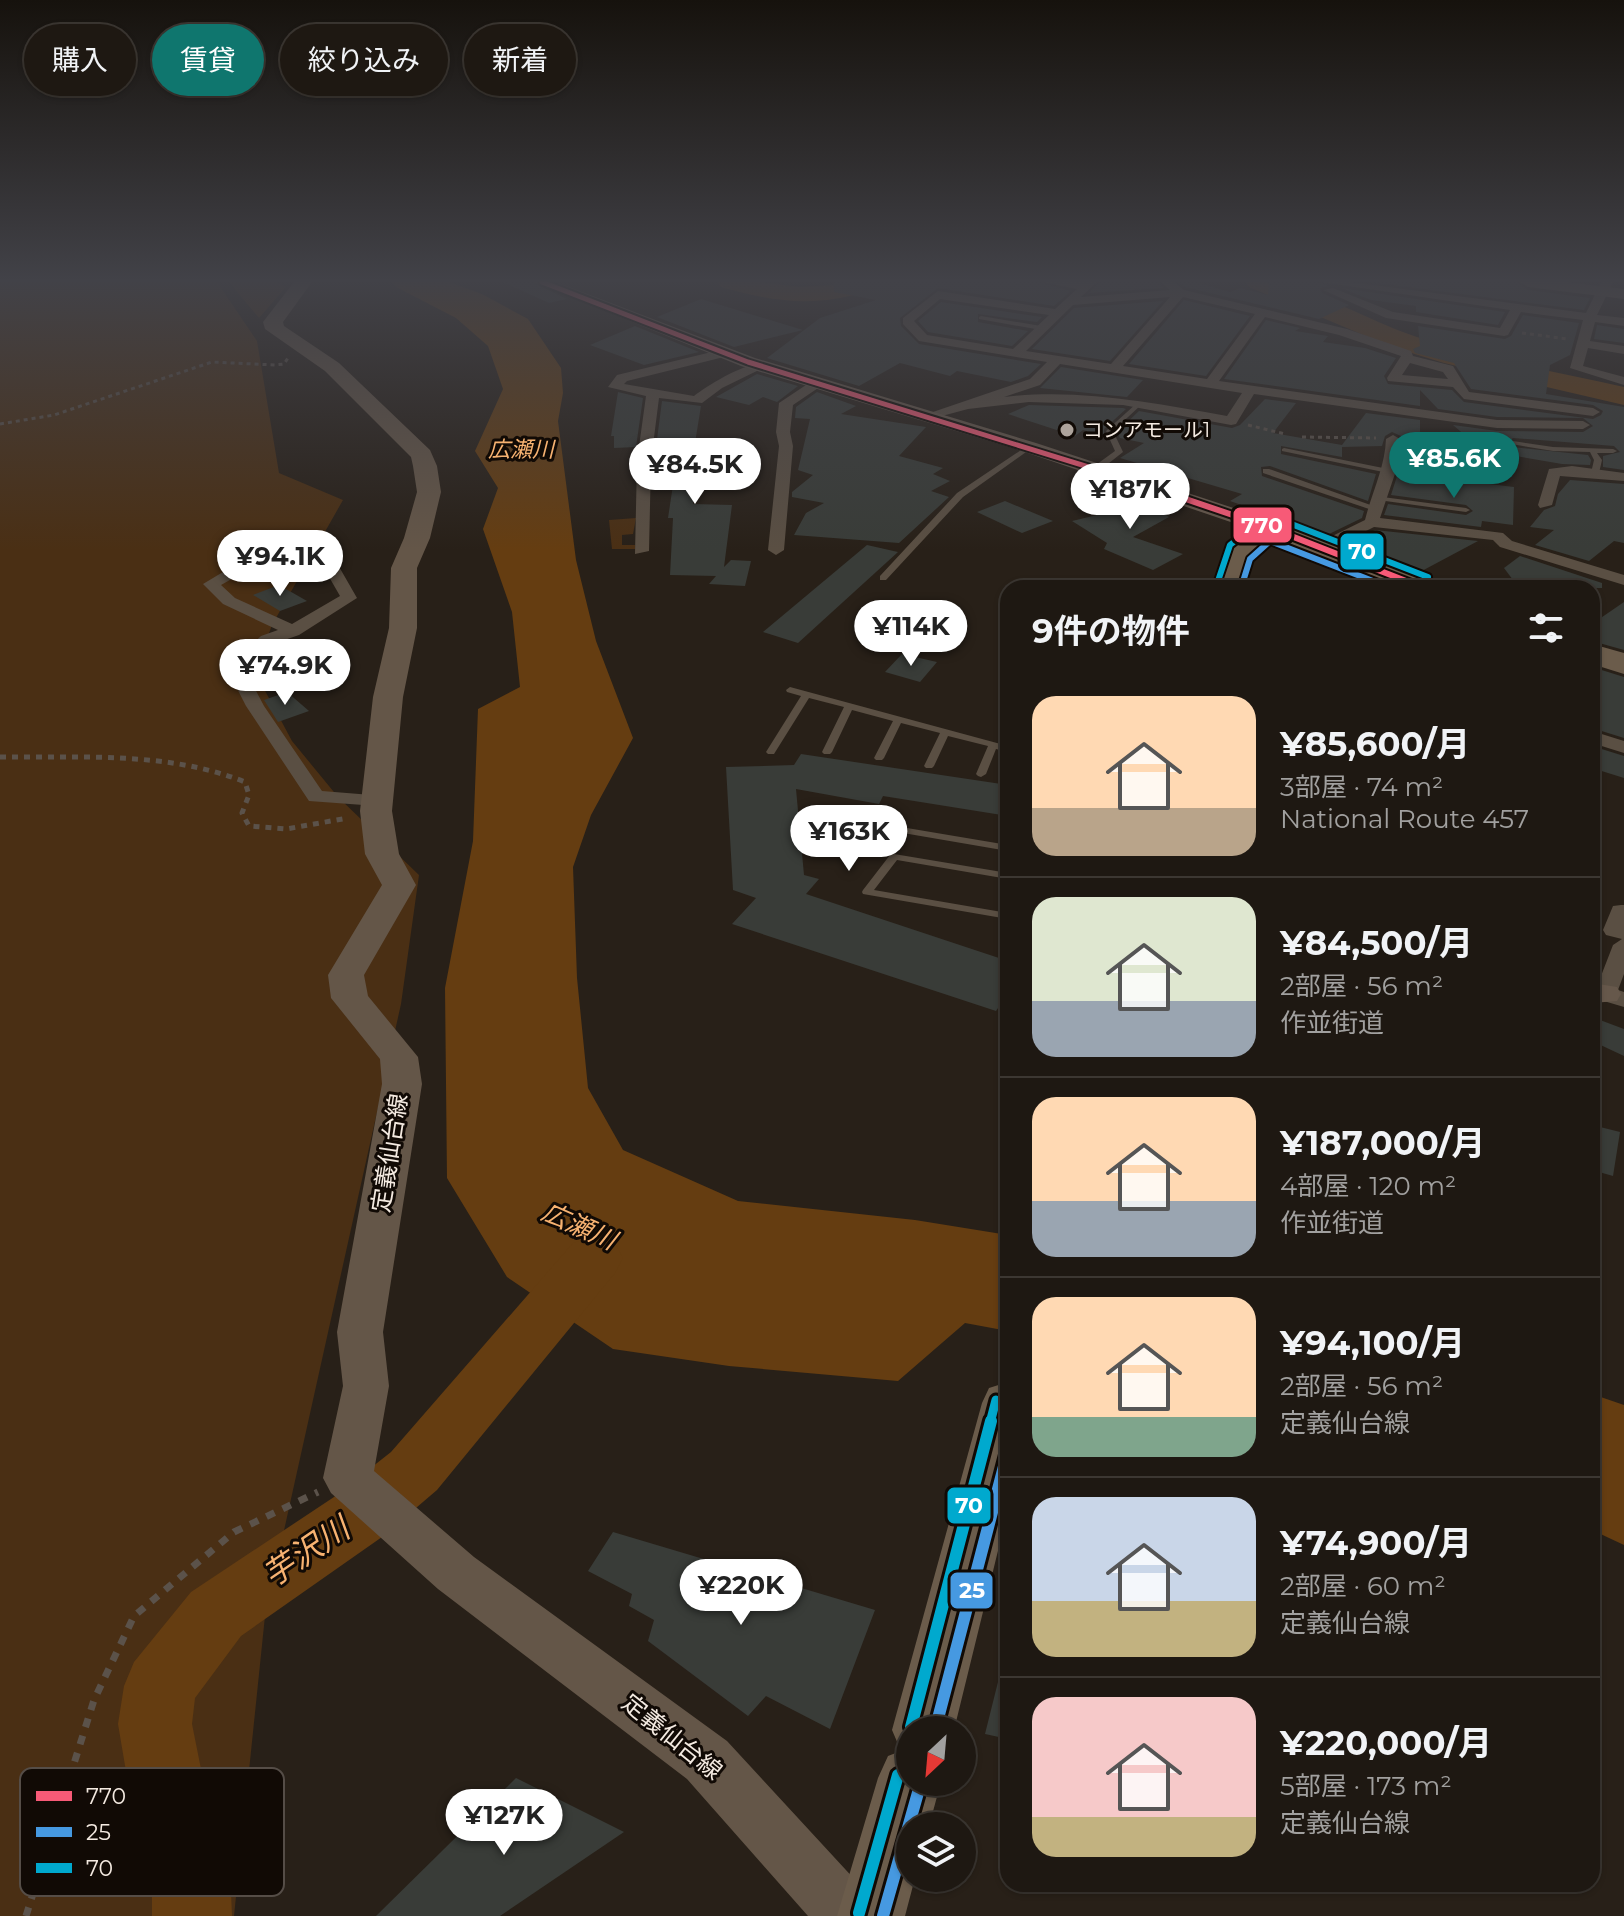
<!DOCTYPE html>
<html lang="ja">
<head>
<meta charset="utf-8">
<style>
	:root { --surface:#1e1812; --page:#26211b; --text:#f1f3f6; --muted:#a1a09f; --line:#3c3732; --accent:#0f766e }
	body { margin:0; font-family:Montserrat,"Noto Sans JP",sans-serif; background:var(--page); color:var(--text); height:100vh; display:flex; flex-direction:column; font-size:30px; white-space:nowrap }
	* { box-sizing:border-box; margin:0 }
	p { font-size:26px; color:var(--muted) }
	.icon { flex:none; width:44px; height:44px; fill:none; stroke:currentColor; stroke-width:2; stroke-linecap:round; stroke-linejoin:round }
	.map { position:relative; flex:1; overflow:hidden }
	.sheet { position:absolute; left:1000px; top:580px; width:600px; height:1312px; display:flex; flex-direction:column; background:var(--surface); border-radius:24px; box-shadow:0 2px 6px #0004,0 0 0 2px var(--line) }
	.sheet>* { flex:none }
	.banner { position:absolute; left:24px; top:24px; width:760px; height:72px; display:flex; gap:16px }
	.needle { width:52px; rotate:206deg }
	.fabs { position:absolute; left:896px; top:1716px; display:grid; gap:16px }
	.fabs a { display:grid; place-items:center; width:80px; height:80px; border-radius:50%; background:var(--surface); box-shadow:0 2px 6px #0004,0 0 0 2px var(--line); font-size:40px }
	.price { position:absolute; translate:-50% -68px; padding:0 18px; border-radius:28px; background:#fff; color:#222; font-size:26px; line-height:52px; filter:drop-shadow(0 2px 4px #0008) }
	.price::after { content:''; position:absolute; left:50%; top:48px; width:24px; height:18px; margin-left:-12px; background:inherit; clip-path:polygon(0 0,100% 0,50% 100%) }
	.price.selected { background:var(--accent); color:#fff }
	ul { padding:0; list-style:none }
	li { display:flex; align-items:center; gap:24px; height:200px; padding:0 32px }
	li+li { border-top:2px solid var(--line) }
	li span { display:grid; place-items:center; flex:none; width:224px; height:160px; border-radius:24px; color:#555 }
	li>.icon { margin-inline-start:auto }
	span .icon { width:96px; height:96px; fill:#fffc; stroke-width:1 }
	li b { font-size:34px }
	h2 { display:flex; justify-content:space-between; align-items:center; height:96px; padding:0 32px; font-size:34px }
	.chip { padding:0 28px; border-radius:36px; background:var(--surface); box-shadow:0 2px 6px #0004,0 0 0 2px var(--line); font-size:28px; line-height:72px }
	.chip.selected { background:var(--accent); color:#fff }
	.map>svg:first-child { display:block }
</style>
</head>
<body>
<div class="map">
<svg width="1624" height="1916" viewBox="0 0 1624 1916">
	<rect width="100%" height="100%" fill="#282018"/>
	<g fill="#4a2f14">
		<polygon points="0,282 217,282 257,341 279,473 343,500 272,625 255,672 292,741 338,797 419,875 401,1004 265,1616 234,1916 0,1916"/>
		<polygon points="229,282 276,282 286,287 259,318"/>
		<polygon points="636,518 633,534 622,535 622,545 635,545 635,549 612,549 609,520"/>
	</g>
	<g fill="#653d11">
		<polygon points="391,282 449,282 482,294 528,319 561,368 563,393 558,421 576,560 596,641 633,738 591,815 573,867 577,978 588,1088 623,1150 738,1201 915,1220 1008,1235 1008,1331 965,1323 898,1381 729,1366 613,1349 507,1277 447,1178 445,988 473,841 478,709 520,687 512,612 483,529 498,488 475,451 503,389 488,346 456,318 398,288"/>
		<polygon points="1592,1394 1624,1405 1624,1545 1592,1530"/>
	</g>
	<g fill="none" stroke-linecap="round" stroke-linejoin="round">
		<g fill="#653d11" fill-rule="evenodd">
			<path d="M 717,282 L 759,282 L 800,287 L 882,282 C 876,291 864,293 854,295 C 807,307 766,300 721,287 Z"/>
			<path d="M 1245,282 C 1304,279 1359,318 1414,336 C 1482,359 1554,371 1624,387 L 1624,405 L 1444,363 L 1392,347 L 1249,287 Z"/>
			<polygon points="594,1236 615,1243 623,1258 615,1273 437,1490 382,1537 241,1636 195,1698 192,1724 205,1789 230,1869 232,1916 152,1916 152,1869 129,1789 118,1724 124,1686 134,1662 191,1592 334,1497 391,1452 573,1243"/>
		</g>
	</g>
	<g fill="#393c38">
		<polygon points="503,282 531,282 567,299 549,303"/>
		<polygon points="834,282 1039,282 1071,291 1054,306 938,288 900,318 901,326 919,344 1041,364 1028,376 1011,382 957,371 950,376 900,363 859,386 767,358 820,318 876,300 834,292"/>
		<polygon points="1100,282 1158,282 1163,288 1089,293"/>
		<polygon points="1178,282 1196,282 1230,292 1240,288 1268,295 1269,282 1318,282 1328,286 1320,288 1322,293 1349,305 1319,319 1185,287"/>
		<polygon points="1370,282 1517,282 1528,290 1590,298 1584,310"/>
		<polygon points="1341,288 1505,312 1498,325 1416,312 1416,306 1371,300"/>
		<polygon points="701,299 803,330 734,347 657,317"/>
		<polygon points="1184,300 1250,316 1206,376 1129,364"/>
		<polygon points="1163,301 1110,361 1032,349 1074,308"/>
		<polygon points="941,302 1042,317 1037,322 978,314 978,322 1028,331 1012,346 928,332 918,321"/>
		<polygon points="1523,315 1579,323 1570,355 1550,365 1546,394 1624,407 1624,470 1603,467 1603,456 1620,452 1614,446 1513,438 1508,442 1474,443 1453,425 1497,431 1583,432 1593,426 1583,418 1497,417 1438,409 1420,390 1420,406 1224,379 1266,320 1300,328 1295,331 1328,336 1323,342 1365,348 1396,358 1384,376 1388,384 1452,390 1464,402 1593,419 1601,415 1603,411 1593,405 1471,389 1454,363 1415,353 1413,349 1420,346 1418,326 1505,339 1511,336"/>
		<polygon points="1597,325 1624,329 1624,343 1594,339"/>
		<polygon points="635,326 699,352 644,365 590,345"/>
		<polygon points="1061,367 1143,380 1127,397 1040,388"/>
		<polygon points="757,374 798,386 777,402 763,397 749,405 716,397"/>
		<polygon points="618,392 643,398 636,447 614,448 614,436 611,436"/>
		<polygon points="817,392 856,406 841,414 926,427 899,456 943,468 933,474 950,481 931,491 949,497 899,543 794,535 806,513 824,503 792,497 792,492 813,475 798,470 810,419 795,418 796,407"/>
		<polygon points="1265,399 1296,403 1273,433 1342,445 1366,413 1420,420 1420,445 1403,445 1401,436 1392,432 1385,436 1382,446 1342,447 1342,457 1281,446 1281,454 1376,474 1368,501 1270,466 1261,467 1262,476 1364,511 1362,518 1327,535 1230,501 1242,494 1120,458 1144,443 1120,438 1117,432 1139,411 1232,428 1240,425"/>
		<polygon points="662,401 701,406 694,449 693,504 732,505 724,567 731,560 751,561 745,586 709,584 716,576 670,575 673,518 668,518 673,485 667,486 671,447 656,447"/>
		<polygon points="1029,405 1123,408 1126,409 1104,429 1104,435 1083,430 1075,436 1008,414"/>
		<polygon points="1513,447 1588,455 1591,460 1590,465 1562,464 1510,455"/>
		<polygon points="1398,473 1514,487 1513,525 1482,521 1481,527 1384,515 1388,504 1466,515 1473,511 1466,505 1391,495"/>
		<polygon points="1570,480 1624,484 1624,543 1614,541 1589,561 1535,545 1554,530 1530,527 1544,510 1555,506 1558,494"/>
		<polygon points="1134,495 1169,517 1133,537 1183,554 1153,570 1104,549 1107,543 1072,521 1114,511 1102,503"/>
		<polygon points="1005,501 1053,521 1022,533 977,512"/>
		<polygon points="1375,530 1478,541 1418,573 1347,544"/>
		<polygon points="867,545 898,552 798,643 763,632"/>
		<polygon points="1520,556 1602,583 1602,588 1519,588 1504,568"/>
		<polygon points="279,585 307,601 280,611 253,595"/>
		<polygon points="1624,602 1624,650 1592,641 1592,624"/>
		<polygon points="902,654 937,662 920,682 885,672"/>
		<polygon points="1592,667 1624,677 1624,738 1592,728"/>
		<polygon points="287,692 309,711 278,722 264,700"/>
		<polygon points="1592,746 1624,756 1624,778 1592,768"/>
		<polygon points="801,754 1008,785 1008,816 883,796 879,804 796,789 804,875 819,879 806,894 1008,961 1008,993 996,1011 732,924 756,898 733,890 726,767 794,765"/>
		<polygon points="1592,1017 1624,1029 1624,1056 1592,1041"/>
		<polygon points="1592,1125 1620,1132 1613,1176 1592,1170"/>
		<polygon points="613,1532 875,1610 830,1729 766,1696 748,1716 648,1641 654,1620 629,1606 632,1594 588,1571"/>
		<polygon points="1000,1674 1008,1675 1008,1739 985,1734"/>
		<polygon points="516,1778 624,1832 500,1916 376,1916"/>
	</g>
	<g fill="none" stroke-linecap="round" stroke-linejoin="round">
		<g stroke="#5b524a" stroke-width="3" stroke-dasharray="4 4" stroke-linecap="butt">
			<polyline points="1522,333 1568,339"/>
			<polyline points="0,424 54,415 212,362 275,365 284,364 288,358"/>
			<polyline points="1248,425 1285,434"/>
			<polyline points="1302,437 1376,438"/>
			<polyline points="1410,438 1440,434"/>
		</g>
		<path stroke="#5b524a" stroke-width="5" stroke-dasharray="6 6" stroke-linecap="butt" d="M 0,757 C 83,758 167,751 245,782 L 249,795 L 242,813 L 249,826 L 286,829 L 348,818"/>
		<polyline stroke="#5b524a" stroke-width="7" stroke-dasharray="9 9" stroke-linecap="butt" points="26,1916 94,1700 134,1616 234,1532 318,1492"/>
		<g fill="#5a4f43" fill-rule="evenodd">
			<polygon points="981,316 1041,326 1044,328 1041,330 979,319 979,317"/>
			<polygon points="1137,403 1142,404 1113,431 1123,452 1099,471 1093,471 1093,467 1115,451 1106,431"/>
			<polygon points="1513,441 1553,447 1613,449 1617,451 1613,453 1597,453 1602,460 1599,473 1595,475 1591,473 1594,460 1590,452 1553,451 1511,444 1511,442"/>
			<polygon points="1027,446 1033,447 963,497 886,580 880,580 880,576 957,493"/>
			<polygon points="1284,448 1388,469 1392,471 1388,473 1282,451 1282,449"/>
			<polygon points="1263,469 1269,469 1379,508 1372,510 1263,473"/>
			<polygon points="1375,496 1466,508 1470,510 1466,512 1378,500 1374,498"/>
			<polygon points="790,687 1008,746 1008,752 996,749 986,774 981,777 978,776 976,774 988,746 948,736 934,766 932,768 926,768 924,766 940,733 901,723 884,758 882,760 876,760 874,758 893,721 852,710 832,752 830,754 824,754 822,752 844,707 809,698 774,754 768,754 766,752 801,696 787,692 786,690"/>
			<polygon points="907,828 1008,845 1008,851 903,833 902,831"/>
			<polygon points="894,854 1008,873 1008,879 897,860 874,890 1002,912 1004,909 1008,908 1008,919 863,894 862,892 863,890 890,855"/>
		</g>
		<g fill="#5a4f43" fill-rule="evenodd">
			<path d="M 1042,282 L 1097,282 L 1081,297 L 1170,290 L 1161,282 L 1174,282 L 1184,290 L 1347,329 L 1411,351 L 1413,356 L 1453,366 L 1469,392 L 1593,408 L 1600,412 L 1593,416 L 1464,399 L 1453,387 L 1388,381 L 1387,378 L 1401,356 L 1339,335 L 1265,317 L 1219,381 L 1497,420 L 1583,421 L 1590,425 L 1583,429 L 1497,428 L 1254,394 L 1236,424 L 1231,425 L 1123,405 L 1029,402 L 968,409 L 927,420 L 927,414 L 1030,379 L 1047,362 L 919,341 L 903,324 L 903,318 L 938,291 L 1055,309 L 1077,289 ZM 1170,297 L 1111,364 L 1026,351 L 1073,305 ZM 1183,297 L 1255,314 L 1207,379 L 1123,366 ZM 940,299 L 1049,315 L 1013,349 L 927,335 L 914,321 ZM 1410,363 L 1443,372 L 1448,379 L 1402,375 ZM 1060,364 L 1242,393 L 1227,416 C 1153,403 1079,388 1004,397 L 1040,385 Z"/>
			<polygon points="1321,282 1350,282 1586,313 1601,282 1613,282 1597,315 1624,318 1624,326 1595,322 1590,341 1624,346 1624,354 1588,348 1583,366 1624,377 1624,385 1570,368 1583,320 1521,312 1508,335 1504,336 1386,318 1323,290 1333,288 1393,312 1500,328 1510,310"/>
			<path d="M 724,349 L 730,353 L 728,356 L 627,381 L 624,384 L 694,396 C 708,385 753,357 767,366 L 722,388 L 702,403 L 659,398 L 651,461 L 649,551 L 635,554 L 637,461 L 646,396 L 608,387 L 617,375 Z"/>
			<polygon points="812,381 824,384 793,405 790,432 793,446 784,550 776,555 768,550 779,446 776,432 779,403"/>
			<path d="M 1393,435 L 1400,439 L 1399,462 L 1380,518 L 1503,533 L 1512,541 L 1624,575 L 1624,585 L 1500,547 L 1493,540 L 1374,527 L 1326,551 L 1314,551 L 1314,545 L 1365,520 C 1372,492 1385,467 1386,439 Z"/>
			<polygon points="1572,466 1624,473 1624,481 1560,476 1552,505 1540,508 1538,505 1549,469"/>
			<path d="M 322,546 L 330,551 L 357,598 L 299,635 L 273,644 L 244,668 L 264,706 L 322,791 L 384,796 L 387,800 L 377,806 L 309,801 L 246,706 L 226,667 L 261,636 L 278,630 L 223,604 L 203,584 L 243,560 ZM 317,556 L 340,596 L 292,624 L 235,598 L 221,585 L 253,567 Z"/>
			<polygon points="1592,731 1624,741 1624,753 1592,743"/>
			<polygon points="1621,905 1624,905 1624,974 1618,990 1624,992 1624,1007 1597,999 1594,994 1613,945 1622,939 1606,935 1603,930 1613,906"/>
		</g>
		<g fill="#66584b" fill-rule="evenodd">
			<polygon points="534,282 556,282 755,358 1036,443 1276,522 1279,527 1268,534 1260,532 1022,451 741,366"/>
			<polygon points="1520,282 1566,282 1624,289 1624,299 1528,287"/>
			<polygon points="1592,983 1617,987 1621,994 1617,1001 1592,1003"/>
		</g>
		<polygon fill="#645648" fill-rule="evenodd" points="294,282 312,282 283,322 284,326 339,363 430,450 437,466 441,492 430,538 417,568 417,628 403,697 392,811 399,854 416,885 364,975 368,996 418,1057 422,1084 383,1332 389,1386 374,1471 474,1557 727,1741 869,1895 878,1916 808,1916 687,1779 438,1589 331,1493 323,1478 343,1386 337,1332 382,1084 380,1059 331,998 328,975 382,885 365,854 360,811 373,697 389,628 391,568 404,538 417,492 413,466 411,457 325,371 265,329 263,322"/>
		<g fill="#6b5c4b" fill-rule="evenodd">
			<path d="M 1268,519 L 1434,582 L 1439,588 L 1398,588 L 1272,538 L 1253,555 L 1243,588 L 1213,588 C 1223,560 1235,527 1268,519 Z"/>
			<polygon points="1592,644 1624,653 1624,674 1592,664"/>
			<polygon points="1008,1382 1008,1510 954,1730 910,1730 910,1782 941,1782 929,1826 910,1826 910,1878 915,1878 905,1916 837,1916 878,1778 888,1756 901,1751 892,1730 982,1403 989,1388"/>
		</g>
		<defs>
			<polyline id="bus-1-far1" points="542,282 748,362 1121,477"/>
			<polyline id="bus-1" points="1115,475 1268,527 1424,588"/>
			<polyline id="bus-2-far1" points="1241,588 1250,559 1270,541 1391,588"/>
			<g id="bus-2">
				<polyline points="935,1730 1008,1451"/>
				<polyline points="883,1916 921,1782"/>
			</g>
			<polyline id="bus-3-far2" points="1217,584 1230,545 1268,515 1428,577"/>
			<polyline id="bus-3-far1" points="990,1423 996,1400"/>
			<g id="bus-3">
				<polyline points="911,1727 991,1421"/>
				<polyline points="859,1913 898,1775"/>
			</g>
		</defs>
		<use href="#bus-1-far1" stroke="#110a05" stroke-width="9"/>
		<use href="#bus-1" stroke="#110a05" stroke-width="10"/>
		<use href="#bus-2-far1" stroke="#110a05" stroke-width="10"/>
		<use href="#bus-2" stroke="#110a05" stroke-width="18"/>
		<use href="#bus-3-far2" stroke="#110a05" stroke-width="10"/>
		<use href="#bus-3-far1" stroke="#110a05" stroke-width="15"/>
		<use href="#bus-3" stroke="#110a05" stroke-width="18"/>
		<use href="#bus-1-far1" stroke="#f75a77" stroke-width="5"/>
		<use href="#bus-1" stroke="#f75a77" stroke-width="6"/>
		<use href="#bus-2-far1" stroke="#4699e1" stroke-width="6"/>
		<use href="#bus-2" stroke="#4699e1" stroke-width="12"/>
		<use href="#bus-3-far2" stroke="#00a9ce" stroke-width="6"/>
		<use href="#bus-3-far1" stroke="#00a9ce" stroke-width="9"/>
		<use href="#bus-3" stroke="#00a9ce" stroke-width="12"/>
	</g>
	<linearGradient id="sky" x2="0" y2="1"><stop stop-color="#16120d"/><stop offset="0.51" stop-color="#424248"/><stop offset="1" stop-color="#424248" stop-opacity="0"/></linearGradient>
	<rect width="1624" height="550" fill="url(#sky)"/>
	<circle fill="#ada39b" stroke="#110a05" stroke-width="3" cx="1067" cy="430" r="8"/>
	<g text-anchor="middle" stroke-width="6" stroke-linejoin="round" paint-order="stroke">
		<g font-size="20" fill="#f4eae1" stroke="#110a05" text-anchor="start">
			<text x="1083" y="437">コンアモール1</text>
		</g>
		<g font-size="22" font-style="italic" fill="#f7b271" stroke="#110a05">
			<text x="521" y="457">広瀬川</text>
		</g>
		<g font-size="24" fill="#f4eae1" stroke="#110a05">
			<text transform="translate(390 1153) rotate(-81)" y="8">定義仙台線</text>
			<text transform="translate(672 1737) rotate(39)" y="8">定義仙台線</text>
		</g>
		<g font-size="26" font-style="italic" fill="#f7b271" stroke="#110a05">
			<text transform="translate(579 1226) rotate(24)" y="9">広瀬川</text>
		</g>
		<g font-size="32" font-style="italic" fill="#f7b271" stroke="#110a05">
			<text transform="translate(306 1552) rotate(-34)" y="11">芋沢川</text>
		</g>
	</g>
	<rect x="20" y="1768" width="264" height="128" rx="12" fill="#110a05" stroke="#554d47" stroke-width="2"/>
	<rect x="36" y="1791" width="36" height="10" fill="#f75a77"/>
	<rect x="36" y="1827" width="36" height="10" fill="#4699e1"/>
	<rect x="36" y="1863" width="36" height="10" fill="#00a9ce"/>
	<g font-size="22" fill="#f4eae1">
		<text x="86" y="1804">770</text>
		<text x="86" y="1840">25</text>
		<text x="86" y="1876">70</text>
	</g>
	<g stroke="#110a05" stroke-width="3">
		<rect x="1232" y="506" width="61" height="38" rx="8" fill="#f75a77"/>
		<rect x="1339" y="532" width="46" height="39" rx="8" fill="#00a9ce"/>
		<rect x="946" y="1486" width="46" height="39" rx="8" fill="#00a9ce"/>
		<rect x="949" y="1571" width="45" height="39" rx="8" fill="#4699e1"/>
	</g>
	<g font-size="22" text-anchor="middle" font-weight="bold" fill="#fff">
		<text x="1262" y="533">770</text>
		<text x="1362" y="559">70</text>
		<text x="969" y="1513">70</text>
		<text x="972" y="1598">25</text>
	</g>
</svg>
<div class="fabs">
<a><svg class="needle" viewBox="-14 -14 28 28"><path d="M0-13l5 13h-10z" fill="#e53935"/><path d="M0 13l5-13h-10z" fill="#a1a09f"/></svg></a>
<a><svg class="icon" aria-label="layers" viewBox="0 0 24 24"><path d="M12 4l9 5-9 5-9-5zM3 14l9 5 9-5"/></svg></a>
</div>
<b class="price selected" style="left:1454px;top:500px">¥85.6K</b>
<b class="price" style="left:695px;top:506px">¥84.5K</b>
<b class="price" style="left:1130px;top:531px">¥187K</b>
<b class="price" style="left:280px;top:598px">¥94.1K</b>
<b class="price" style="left:911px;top:668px">¥114K</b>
<b class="price" style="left:285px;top:707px">¥74.9K</b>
<b class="price" style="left:849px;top:873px">¥163K</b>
<b class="price" style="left:741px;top:1627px">¥220K</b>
<b class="price" style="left:504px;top:1857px">¥127K</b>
<div class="banner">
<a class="chip">購入</a>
<a class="chip selected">賃貸</a>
<a class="chip">絞り込み</a>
<a class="chip">新着</a>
</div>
<section class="sheet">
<h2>9件の物件<svg class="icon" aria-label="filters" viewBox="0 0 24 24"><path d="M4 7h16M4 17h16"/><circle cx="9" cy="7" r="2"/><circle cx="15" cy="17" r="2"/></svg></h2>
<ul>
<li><span style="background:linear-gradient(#ffd9b3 70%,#b9a48a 0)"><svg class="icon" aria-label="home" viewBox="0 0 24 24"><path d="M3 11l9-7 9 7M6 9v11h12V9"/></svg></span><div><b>¥85,600/月</b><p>3部屋 · 74 m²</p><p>National Route 457</p></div></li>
<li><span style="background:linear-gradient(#dfe7d0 65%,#9aa5b1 0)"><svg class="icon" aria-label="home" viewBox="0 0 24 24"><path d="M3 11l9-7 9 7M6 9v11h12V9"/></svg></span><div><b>¥84,500/月</b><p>2部屋 · 56 m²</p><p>作並街道</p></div></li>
<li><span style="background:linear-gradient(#ffd9b3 65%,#9aa5b1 0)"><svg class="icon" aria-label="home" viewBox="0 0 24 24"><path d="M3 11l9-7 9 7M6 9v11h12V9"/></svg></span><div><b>¥187,000/月</b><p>4部屋 · 120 m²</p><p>作並街道</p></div></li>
<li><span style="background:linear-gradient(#ffd9b3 75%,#7fa58c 0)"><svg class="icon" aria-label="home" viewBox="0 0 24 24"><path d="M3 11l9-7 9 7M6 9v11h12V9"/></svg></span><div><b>¥94,100/月</b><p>2部屋 · 56 m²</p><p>定義仙台線</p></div></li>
<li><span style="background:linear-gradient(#c9d6e8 65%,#c2b280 0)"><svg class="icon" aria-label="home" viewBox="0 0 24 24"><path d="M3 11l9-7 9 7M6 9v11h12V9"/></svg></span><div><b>¥74,900/月</b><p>2部屋 · 60 m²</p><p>定義仙台線</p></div></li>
<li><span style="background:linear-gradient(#f6c9c9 75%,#c2b280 0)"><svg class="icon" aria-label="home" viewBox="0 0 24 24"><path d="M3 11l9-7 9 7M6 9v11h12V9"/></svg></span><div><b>¥220,000/月</b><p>5部屋 · 173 m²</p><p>定義仙台線</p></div></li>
</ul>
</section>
</div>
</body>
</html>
